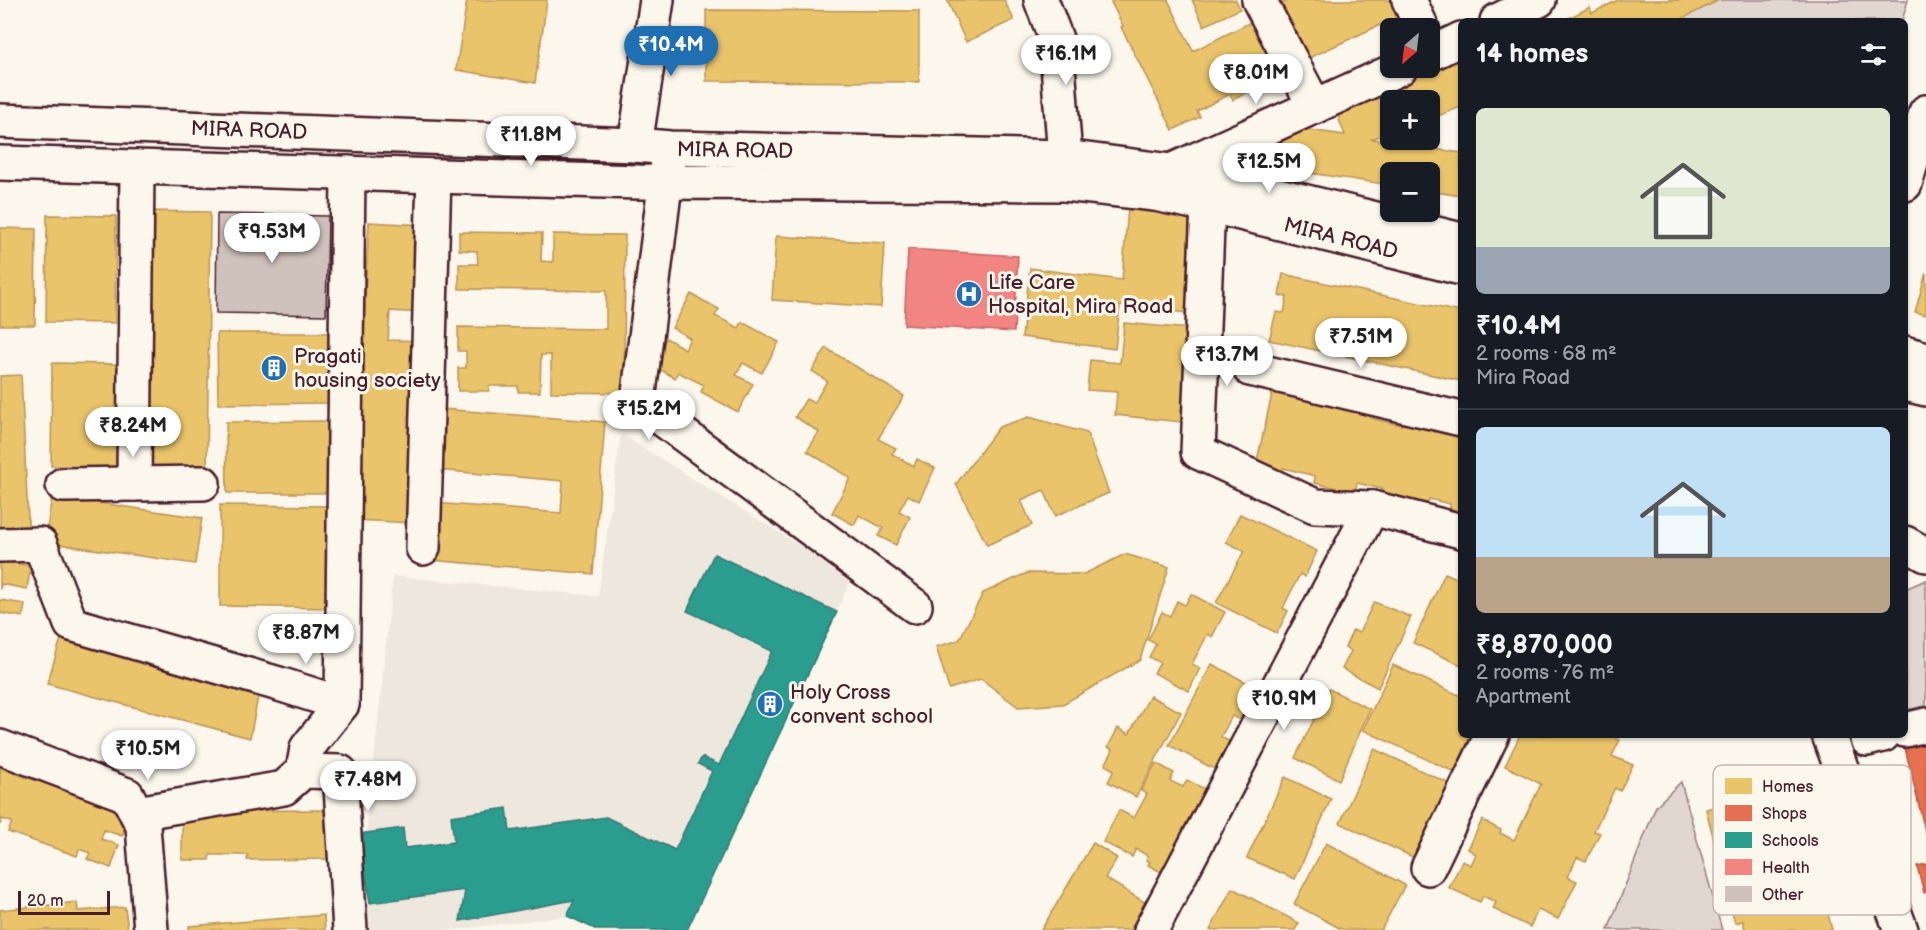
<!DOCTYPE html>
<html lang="en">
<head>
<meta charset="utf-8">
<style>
	:root { --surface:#171b24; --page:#242831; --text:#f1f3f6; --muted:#9ea1a6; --line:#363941; --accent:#1f6fb2 }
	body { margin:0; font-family:"Balsamiq Sans",sans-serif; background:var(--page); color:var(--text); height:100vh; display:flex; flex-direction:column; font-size:22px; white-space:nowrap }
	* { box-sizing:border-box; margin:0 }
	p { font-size:20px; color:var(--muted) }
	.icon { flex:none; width:33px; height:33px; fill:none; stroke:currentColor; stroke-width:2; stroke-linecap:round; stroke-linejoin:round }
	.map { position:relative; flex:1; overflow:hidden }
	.panel { position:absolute; left:1458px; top:18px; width:450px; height:720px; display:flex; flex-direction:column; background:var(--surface); border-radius:9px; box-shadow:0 2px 4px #0004 }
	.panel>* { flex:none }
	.needle { width:39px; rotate:208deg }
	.buttons { position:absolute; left:1380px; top:18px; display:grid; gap:12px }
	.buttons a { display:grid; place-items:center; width:60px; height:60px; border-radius:9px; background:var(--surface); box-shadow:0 2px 4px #0004; font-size:30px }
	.scale { position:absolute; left:18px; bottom:15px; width:92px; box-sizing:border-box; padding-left:6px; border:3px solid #4a1f2b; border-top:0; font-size:16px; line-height:21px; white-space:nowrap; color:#4a1f2b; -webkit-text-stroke:4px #fbf7ec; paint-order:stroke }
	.price { position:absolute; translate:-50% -51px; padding:0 14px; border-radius:21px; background:#fff; color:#222; font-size:20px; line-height:39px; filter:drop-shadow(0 2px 3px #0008) }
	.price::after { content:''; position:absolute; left:50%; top:36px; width:18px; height:14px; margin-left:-9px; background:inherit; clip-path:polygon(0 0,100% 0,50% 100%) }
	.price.current { background:var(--accent); color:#fff }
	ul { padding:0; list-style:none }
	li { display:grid; align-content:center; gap:12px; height:318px; padding:0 18px }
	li+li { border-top:2px solid var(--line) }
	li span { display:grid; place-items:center; height:186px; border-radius:9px; color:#555 }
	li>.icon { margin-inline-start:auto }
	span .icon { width:108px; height:108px; fill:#fffc; stroke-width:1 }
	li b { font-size:26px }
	h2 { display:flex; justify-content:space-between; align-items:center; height:72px; padding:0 18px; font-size:26px }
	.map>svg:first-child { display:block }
</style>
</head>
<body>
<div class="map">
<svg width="1926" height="930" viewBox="0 0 1926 930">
	<rect width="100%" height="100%" fill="#fbf7ec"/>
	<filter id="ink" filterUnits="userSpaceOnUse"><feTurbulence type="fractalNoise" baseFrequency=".0167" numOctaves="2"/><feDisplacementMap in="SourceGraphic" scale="12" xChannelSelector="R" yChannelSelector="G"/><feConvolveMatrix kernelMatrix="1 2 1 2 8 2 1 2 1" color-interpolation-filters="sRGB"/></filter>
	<g filter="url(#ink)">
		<polygon fill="#eee7de" points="621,434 852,578 687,930 567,916 452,930 356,930 393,576 598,596"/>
		<g fill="#e2d7d0" stroke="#967b7e" stroke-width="1.5">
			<polygon points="1667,0 1908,0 1902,21 1653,21"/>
			<polygon points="1926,580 1926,706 1905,710 1905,589"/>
			<polygon points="1681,782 1722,930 1608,930 1656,806"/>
		</g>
		<g fill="#e9c46a" stroke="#b99257" stroke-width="1.5">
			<polygon points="467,0 547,0 535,83 456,70"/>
			<polygon points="947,0 1004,0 1014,20 966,42"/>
			<polygon points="1115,0 1168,0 1193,51 1263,16 1289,67 1251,87 1252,90 1233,100 1230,94 1197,111 1200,117 1173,130 1121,27 1123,26 1111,2"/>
			<polygon points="1192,0 1236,0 1240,9 1204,26"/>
			<polygon points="1289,0 1403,0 1408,12 1296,64 1271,9"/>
			<polygon points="1618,0 1719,0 1678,21 1659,21 1658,19 1654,21 1563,21 1590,7 1592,13"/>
			<polygon points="706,10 919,11 919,82 706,81"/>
			<polygon points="1461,59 1461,107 1430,119 1430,100 1390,100 1390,132 1372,139 1461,153 1461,196 1430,191 1430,172 1390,172 1390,185 1276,168 1282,126 1345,135 1333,104"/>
			<polygon points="1128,207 1196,214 1187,313 1120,306 1115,349 1022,337 1030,268 1122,280"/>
			<polygon points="143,211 210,212 207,474 140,473"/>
			<polygon points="47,215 116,216 115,323 46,322"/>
			<polygon points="369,222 425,225 421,313 390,311 388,340 424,341 414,523 353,520"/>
			<polygon points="0,228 36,229 35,325 0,325"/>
			<polygon points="459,232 542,233 541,261 553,262 553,234 625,235 624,393 551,392 551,355 541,355 540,392 518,392 518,386 489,386 489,391 458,391 458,368 466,368 466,351 458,351 458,327 606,329 606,291 459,289 459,264 478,264 477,251 459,250"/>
			<polygon points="776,236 885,243 881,307 772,300"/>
			<polygon points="1926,273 1926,315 1915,312"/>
			<polygon points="1283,274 1461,312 1461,381 1269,340 1276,312 1284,313 1287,297 1279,296"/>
			<polygon points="691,294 719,309 715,316 739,328 742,322 779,342 762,373 743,363 736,375 753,384 738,412 701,392 704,385 678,372 675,378 652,365 666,338 685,349 690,338 672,328"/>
			<polygon points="1124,323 1190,329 1181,422 1115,415 1117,392 1087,390 1090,360 1120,363"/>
			<polygon points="217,333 331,333 332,403 218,404"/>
			<polygon points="826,348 904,396 878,439 896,448 892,454 914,466 917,459 935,468 919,501 908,495 899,511 910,517 896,545 878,536 883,528 859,515 854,525 832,513 850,478 807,451 819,432 795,417 806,399 814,403 827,381 812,371"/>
			<polygon points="52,363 118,364 116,468 51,466"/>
			<polygon points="21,375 29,539 0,540 0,376"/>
			<polygon points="1274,385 1372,408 1370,418 1402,425 1404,416 1461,429 1461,512 1450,509 1450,504 1429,499 1427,507 1381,496 1382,489 1357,483 1355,492 1314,483 1315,476 1283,468 1280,480 1254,474"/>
			<polygon points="442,409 605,422 593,574 430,560 435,503 561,513 563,481 437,470"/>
			<polygon points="1029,417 1087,433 1109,493 1055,516 1044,490 1021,500 1032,525 987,545 956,484 999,427"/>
			<polygon points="329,421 329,493 227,493 226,422"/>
			<polygon points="52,496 202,518 195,564 45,542"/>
			<polygon points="220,505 329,506 328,608 220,606"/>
			<polygon points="1240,514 1317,551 1305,577 1300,574 1283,608 1288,611 1277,633 1216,603 1244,551 1226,542"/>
			<polygon points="1125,554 1169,567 1140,660 1063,704 1018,707 981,679 949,689 936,647 959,640 983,593 1027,573 1084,574"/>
			<polygon points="0,561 31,566 27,589 1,584 0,590"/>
			<polygon points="1445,573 1461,580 1461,665 1413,643"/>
			<polygon points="1191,594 1225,612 1212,637 1208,634 1192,664 1200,668 1189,691 1154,673 1160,663 1149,657 1156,644 1148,640 1162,612 1170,616 1177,601 1185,605"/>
			<polygon points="0,600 25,604 23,617 0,613"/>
			<polygon points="1374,602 1411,617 1378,688 1342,669 1351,651 1345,647 1353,630 1359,633"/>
			<polygon points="63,632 260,687 250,738 47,684"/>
			<polygon points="1212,664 1268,694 1251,726 1232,716 1221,737 1240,747 1225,775 1169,745"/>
			<polygon points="1393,665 1461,696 1461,735 1471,735 1454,772 1363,730"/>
			<polygon points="1329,689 1370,709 1339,780 1295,758"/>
			<polygon points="1150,696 1181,712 1136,797 1108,782 1114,770 1105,765 1113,750 1108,747 1118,728 1129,734"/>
			<polygon points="1520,735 1609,735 1620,740 1612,756 1633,765 1620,791 1615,788 1594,831 1600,833 1586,861 1577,857 1568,877 1577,881 1558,919 1538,910 1530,927 1493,909 1496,902 1483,896 1480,902 1449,888 1462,861 1471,865 1476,854 1468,849 1482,820 1501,830 1500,833 1514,840 1541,784 1505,766"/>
			<polygon points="1374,749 1455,786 1421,861 1340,823"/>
			<polygon points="1156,763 1174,773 1170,781 1183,787 1187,780 1216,795 1172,878 1148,865 1150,862 1146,860 1148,856 1136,849 1132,857 1103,842 1119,810 1134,818 1147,794 1141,791"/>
			<polygon points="0,768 130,813 122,836 104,830 101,839 119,845 111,868 87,859 90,853 79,849 77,856 8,832 12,822 2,819 0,825"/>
			<polygon points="1787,770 1808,849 1802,851 1813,896 1823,893 1832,930 1745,930 1743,921 1735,923 1706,809 1718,806 1716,794 1730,791 1729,784"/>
			<polygon points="1285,777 1331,799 1295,879 1247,858"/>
			<polygon points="332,810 329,859 247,860 248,855 210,855 209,860 182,860 182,811"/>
			<polygon points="1093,843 1117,858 1105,878 1146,903 1130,930 1041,930"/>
			<polygon points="1326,843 1405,885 1381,930 1343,930 1294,904"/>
			<polygon points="1232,888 1299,923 1295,930 1210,930"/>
			<polygon points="77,902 78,911 125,907 128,930 0,930 0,910"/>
			<polygon points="324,915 325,930 189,930 189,926"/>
		</g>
		<g fill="#e76f51" stroke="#b85746" stroke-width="1.5">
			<polygon points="1926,738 1926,835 1904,744"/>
			<polygon points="1926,864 1926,892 1924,893 1917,866"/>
		</g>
		<polygon fill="#2a9d8f" stroke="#347771" stroke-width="1.5" points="714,554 837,612 687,930 597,930 567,916 574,900 460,921 465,890 370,903 359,834 403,828 405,848 454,842 451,816 507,808 510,831 606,817 675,850 712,771 698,764 702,757 719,765 772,651 687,611"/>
		<polygon fill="#f28482" stroke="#c06668" stroke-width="1.5" points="908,249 1018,256 1014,332 904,325"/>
		<polygon fill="#cfc2bc" stroke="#4a1f2b" stroke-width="1.5" points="217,214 328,216 326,315 216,313"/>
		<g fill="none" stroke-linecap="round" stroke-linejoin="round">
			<defs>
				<g id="minor">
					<polyline points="1041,0 1056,39 1065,157 1065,184"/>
					<polyline points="1259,0 1315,107"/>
					<polyline points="1409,0 1422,28"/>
					<polyline points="1497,21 1539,0"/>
					<polyline points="1430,54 1461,39"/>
					<polyline points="635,145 657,0"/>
					<polyline points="669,153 638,401 915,606"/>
					<polyline points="1168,175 1171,171 1400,68"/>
					<polyline points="1209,178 1198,452 1315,506 1372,508 1461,531"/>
					<polyline points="1905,184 1926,112"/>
					<polyline points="1250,369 1461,419"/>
					<polyline points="134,484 137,167"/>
					<polyline points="63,485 203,483"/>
					<polyline points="1905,543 1926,555"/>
					<polyline points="0,545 40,544 71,624 279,684 342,704 307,748 303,771 284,788 137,813"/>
					<polyline points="423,548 434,176"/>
					<polyline points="342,704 348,173"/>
					<polyline points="1905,730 1926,725"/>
					<polyline points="1829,735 1901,930"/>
					<polyline points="1867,739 1883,735"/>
					<polyline points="0,747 127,795 143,826 151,930"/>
					<polyline points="303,771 340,772 350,930"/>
					<polyline points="1428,868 1492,735"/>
					<polyline points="1151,930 1372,508"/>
				</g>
				<g id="major">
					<polyline points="0,121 635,145 670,148 1065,157 1171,171 1209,178 1461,240"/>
					<polyline points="0,163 639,182 1065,184 1155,194 1208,205 1461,268"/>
					<polyline points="1905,353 1926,359"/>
					<polyline points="1905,384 1926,389"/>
				</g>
			</defs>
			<use href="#minor" stroke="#4a1f2b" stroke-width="38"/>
			<use href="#major" stroke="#4a1f2b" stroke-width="38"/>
			<use href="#minor" stroke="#fbf7ec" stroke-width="33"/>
			<use href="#major" stroke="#fbf7ec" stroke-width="33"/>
		</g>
	</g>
	<defs>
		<symbol id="hospital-disc" viewBox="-11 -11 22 22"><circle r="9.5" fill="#1f6fb2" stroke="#fbf7ec"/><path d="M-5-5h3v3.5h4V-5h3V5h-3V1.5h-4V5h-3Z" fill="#fff"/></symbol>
		<symbol id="building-disc" viewBox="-11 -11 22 22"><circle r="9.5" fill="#1f6fb2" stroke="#fbf7ec"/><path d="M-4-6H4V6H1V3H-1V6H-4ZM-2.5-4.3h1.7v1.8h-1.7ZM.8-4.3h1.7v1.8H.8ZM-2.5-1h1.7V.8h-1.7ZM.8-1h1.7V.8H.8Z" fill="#fff"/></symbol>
	</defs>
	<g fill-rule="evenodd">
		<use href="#hospital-disc" x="954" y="279" width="30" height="30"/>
		<use href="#building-disc" x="259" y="353" width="30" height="30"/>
		<use href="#building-disc" x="755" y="689" width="30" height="30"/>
	</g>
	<g text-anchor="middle" stroke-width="6" stroke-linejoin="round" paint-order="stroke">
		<g font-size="21" fill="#4a1f2b" stroke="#fbf7ec">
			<text transform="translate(249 130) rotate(2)" y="7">MIRA ROAD</text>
			<text transform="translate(735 150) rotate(1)" y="7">MIRA ROAD</text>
			<text transform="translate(1341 238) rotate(14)" y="7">MIRA ROAD</text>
		</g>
		<g font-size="21" fill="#4a1f2b" stroke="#fbf7ec" text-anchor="start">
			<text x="988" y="289">Life Care<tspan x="988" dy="24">Hospital, Mira Road</tspan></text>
			<text x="294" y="363">Pragati<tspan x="294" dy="24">housing society</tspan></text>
			<text x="790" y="699">Holy Cross<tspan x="790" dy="24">convent school</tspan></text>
		</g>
	</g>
	<rect x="1713" y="765" width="198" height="150" rx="9" fill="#fbf7ec" stroke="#c6b6b2" stroke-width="1.5"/>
	<rect x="1725" y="778" width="27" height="16" fill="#e9c46a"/>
	<rect x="1725" y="805" width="27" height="16" fill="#e76f51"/>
	<rect x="1725" y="832" width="27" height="16" fill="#2a9d8f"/>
	<rect x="1725" y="859" width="27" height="16" fill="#f28482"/>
	<rect x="1725" y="886" width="27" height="16" fill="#cfc2bc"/>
	<g font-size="16" fill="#4a1f2b">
		<text x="1762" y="792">Homes</text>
		<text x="1762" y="819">Shops</text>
		<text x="1762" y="846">Schools</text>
		<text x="1762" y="873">Health</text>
		<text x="1762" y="900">Other</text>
	</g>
</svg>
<div class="buttons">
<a><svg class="needle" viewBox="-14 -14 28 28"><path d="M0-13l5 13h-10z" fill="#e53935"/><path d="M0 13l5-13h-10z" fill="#9ea1a6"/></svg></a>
<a>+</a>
<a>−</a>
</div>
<div class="scale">20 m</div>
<b class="price current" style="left:671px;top:77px">₹10.4M</b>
<b class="price" style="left:1066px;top:86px">₹16.1M</b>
<b class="price" style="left:1256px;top:105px">₹8.01M</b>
<b class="price" style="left:531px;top:167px">₹11.8M</b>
<b class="price" style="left:1269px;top:194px">₹12.5M</b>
<b class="price" style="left:272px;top:264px">₹9.53M</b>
<b class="price" style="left:1361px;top:369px">₹7.51M</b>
<b class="price" style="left:1227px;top:387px">₹13.7M</b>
<b class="price" style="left:649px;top:441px">₹15.2M</b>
<b class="price" style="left:133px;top:458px">₹8.24M</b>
<b class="price" style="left:306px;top:665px">₹8.87M</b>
<b class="price" style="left:1284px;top:731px">₹10.9M</b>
<b class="price" style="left:148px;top:781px">₹10.5M</b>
<b class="price" style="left:368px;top:812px">₹7.48M</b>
<section class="panel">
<h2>14 homes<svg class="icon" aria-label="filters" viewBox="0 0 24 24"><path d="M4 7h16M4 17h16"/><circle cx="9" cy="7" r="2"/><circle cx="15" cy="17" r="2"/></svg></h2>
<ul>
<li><span style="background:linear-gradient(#dfe7d0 75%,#9aa5b1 0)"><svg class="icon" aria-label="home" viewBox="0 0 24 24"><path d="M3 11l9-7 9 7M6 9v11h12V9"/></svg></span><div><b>₹10.4M</b><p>2 rooms · 68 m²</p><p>Mira Road</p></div></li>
<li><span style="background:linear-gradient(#bfe0f5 70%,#b9a48a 0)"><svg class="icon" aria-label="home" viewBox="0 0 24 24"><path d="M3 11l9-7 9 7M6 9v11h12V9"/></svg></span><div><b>₹8,870,000</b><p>2 rooms · 76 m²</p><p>Apartment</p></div></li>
</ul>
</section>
</div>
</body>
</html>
